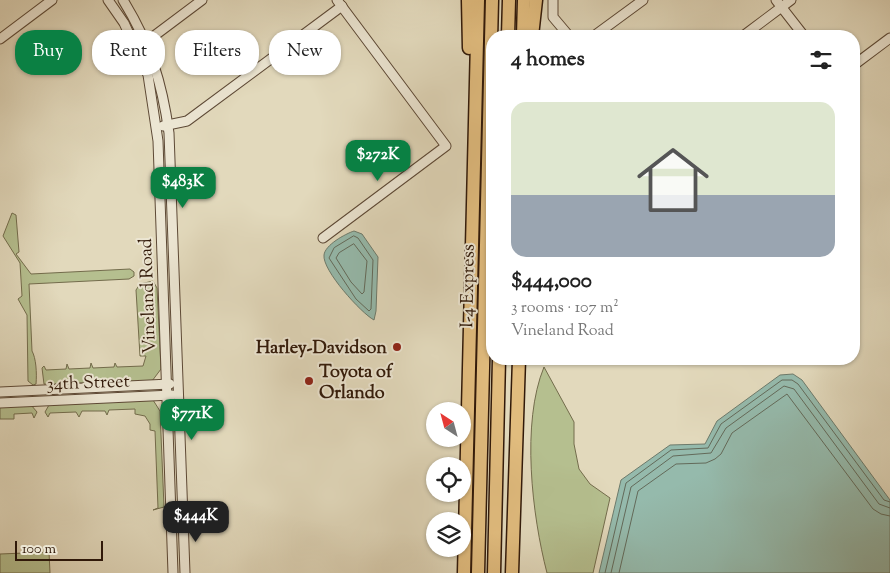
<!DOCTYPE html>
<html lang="en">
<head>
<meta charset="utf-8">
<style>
	:root { --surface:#fff; --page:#f2f2f2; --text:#222; --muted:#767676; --accent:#0b8043 }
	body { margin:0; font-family:"Sorts Mill Goudy",serif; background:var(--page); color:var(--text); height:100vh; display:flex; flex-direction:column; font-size:19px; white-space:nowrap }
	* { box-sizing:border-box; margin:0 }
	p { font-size:16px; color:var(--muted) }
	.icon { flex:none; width:28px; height:28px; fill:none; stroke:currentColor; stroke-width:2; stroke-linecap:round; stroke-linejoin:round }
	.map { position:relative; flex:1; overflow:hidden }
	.panel { position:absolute; left:486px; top:30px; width:374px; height:335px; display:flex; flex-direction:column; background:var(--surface); border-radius:20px; box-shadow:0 1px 4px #0004 }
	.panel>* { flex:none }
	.top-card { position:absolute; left:15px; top:30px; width:396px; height:45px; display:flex; gap:10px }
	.needle { width:32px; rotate:324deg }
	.tools { position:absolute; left:426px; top:402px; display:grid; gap:10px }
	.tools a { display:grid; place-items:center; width:45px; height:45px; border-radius:50%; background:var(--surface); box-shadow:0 1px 4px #0004; font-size:25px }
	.scale { position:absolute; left:15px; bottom:12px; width:88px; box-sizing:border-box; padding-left:5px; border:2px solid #311909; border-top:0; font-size:14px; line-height:18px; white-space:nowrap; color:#311909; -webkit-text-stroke:4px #ece6d3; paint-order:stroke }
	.price { position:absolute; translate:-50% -42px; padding:0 11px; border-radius:10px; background:var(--accent); color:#fff; font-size:16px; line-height:32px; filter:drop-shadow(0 1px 2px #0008) }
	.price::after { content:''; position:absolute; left:50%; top:30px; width:15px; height:11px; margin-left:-8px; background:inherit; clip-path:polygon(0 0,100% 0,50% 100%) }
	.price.current { background:#222; color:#fff }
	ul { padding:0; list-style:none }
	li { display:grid; align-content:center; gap:10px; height:265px; padding:0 25px }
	li span { display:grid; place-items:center; height:155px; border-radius:15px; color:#555 }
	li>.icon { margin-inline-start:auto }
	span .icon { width:90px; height:90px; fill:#fffc; stroke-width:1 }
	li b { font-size:21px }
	h2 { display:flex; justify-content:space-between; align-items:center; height:60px; padding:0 25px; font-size:21px }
	.pill { padding:0 18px; border-radius:20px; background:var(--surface); box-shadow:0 1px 4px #0004; font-size:18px; line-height:45px }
	.pill.current { background:var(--accent); color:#fff }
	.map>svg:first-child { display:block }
</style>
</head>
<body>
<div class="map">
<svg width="890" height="573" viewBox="0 0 890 573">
	<rect width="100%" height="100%" fill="#e2d9bc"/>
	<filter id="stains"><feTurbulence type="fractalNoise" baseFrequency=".004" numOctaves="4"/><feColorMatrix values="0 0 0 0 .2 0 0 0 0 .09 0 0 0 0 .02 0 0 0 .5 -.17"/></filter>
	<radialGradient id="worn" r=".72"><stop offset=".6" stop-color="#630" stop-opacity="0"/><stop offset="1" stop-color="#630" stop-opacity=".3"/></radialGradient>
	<g fill="#b5bf8f" stroke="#736c4c">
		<path d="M 12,213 L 16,215 L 19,252 L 16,254 L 31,274 L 130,269 L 134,272 L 134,276 L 129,279 L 29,284 L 32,351 C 36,358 37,373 36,384 L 33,385 L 28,381 L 27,315 L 18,299 L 22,296 L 20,263 L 3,236 Z"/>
		<polygon points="153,281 157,288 161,369 152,381 44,384 42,368 44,366 46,370 66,369 67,364 69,369 90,368 91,363 93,368 114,367 115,363 117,367 143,366 146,356 140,356 136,290 140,284"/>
		<path d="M 544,367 L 574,422 L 574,444 L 579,469 L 590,484 L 610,498 L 593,573 L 547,573 C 532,515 521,423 544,367 Z"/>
		<polygon points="153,400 160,411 164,507 153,510 158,508 155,431 150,430 150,424 145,416 135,414 135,409 109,410 107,415 105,411 82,411 79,417 76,412 50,413 48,417 45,412 49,405"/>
		<polygon points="31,405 37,412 34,418 32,413 14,414 14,419 0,419 0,407"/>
		<polygon points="49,552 50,573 0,573 0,554"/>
	</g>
	<g fill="#95baac" stroke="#6d7a6b">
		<path d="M 354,231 L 362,234 L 378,257 L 376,311 L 374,320 C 361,313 322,270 324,255 C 325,245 345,234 354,231 Z"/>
		<polygon points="793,374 802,380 890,500 890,573 599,573 621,480 670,445 705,444 717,421 780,375"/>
	</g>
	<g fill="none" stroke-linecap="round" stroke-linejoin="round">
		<g stroke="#636a5a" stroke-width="1">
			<polygon points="354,236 358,238 373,260 371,309 369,311 356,299 329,258 334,248"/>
			<polygon points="354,244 367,261 364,292 362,294 351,282 336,258 339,253"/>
			<polyline points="605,573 626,483 671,450 708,448 721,424 782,380 792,380 798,384 884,500 890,502"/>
			<polyline points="611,573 631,487 673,456 711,453 726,428 784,386 794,389 879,504 890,508"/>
			<polyline points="619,573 638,491 676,464 706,463 715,459 721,454 732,433 787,394 873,509 881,514 890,516"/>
		</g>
		<defs>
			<g id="minor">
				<polyline points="108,0 124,23 148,75 158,141 173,573"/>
				<path d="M 123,0 C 150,44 162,82 169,133 L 185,573"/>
				<polyline points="553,0 553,17 569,36"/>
				<polyline points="776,0 804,36"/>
				<polyline points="594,36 643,0"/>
				<polyline points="743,36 791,0"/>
				<polyline points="0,39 52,0"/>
				<polyline points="146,42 202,0"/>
				<polyline points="854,65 890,38"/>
				<polyline points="163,126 187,121 342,6"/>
				<polyline points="323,238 446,146 337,0"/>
				<polyline points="0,392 170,384"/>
				<polyline points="0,403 172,395"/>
			</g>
			<g id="highway">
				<polyline points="468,0 469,48"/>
				<polyline points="508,36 509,0"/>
				<polyline points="523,36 524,0"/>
				<polyline points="532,36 536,0"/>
				<polyline points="464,573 478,0"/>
				<polyline points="478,573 492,0"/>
				<polyline points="494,573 499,359"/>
				<polyline points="512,573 519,359"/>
			</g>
		</defs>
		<use href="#minor" stroke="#5d4936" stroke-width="11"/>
		<use href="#highway" stroke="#311909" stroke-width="15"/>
		<use href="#minor" stroke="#ece6d3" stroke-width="9"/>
		<use href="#highway" stroke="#e1bc7e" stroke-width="12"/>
	</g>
	<g fill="#8f2418" stroke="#ece6d3" stroke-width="2">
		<circle cx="397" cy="347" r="5"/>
		<circle cx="309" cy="381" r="5"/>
	</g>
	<g text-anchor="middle" stroke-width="4" stroke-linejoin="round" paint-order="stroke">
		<g font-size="18" fill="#311909" stroke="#ece6d3">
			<text transform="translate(467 286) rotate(-89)" y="6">I-4 Express</text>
			<text transform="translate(147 296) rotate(-92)" y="6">Vineland Road</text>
			<text transform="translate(88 382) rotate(-2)" y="6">34th Street</text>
		</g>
		<g font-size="18" font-weight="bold" fill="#311909" stroke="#ece6d3" text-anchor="end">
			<text x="387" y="353">Harley-Davidson</text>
			<text x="319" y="377" text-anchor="start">Toyota of<tspan x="319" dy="21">Orlando</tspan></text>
		</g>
	</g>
	<rect width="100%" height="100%" filter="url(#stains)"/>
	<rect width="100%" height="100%" fill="url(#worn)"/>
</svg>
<div class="tools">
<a><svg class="needle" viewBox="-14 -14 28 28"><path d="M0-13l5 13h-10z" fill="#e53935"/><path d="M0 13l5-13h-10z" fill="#767676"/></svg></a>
<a><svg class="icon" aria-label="locate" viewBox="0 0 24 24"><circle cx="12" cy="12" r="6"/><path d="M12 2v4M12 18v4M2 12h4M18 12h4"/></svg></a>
<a><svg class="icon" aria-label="layers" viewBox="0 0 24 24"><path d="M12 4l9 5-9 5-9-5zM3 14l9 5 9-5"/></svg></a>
</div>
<div class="scale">100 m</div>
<b class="price" style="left:378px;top:182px">$272K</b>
<b class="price" style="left:183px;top:209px">$483K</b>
<b class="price" style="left:192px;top:441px">$771K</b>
<b class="price current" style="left:196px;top:543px">$444K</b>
<div class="top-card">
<a class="pill current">Buy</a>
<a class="pill">Rent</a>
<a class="pill">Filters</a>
<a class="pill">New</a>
</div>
<section class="panel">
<h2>4 homes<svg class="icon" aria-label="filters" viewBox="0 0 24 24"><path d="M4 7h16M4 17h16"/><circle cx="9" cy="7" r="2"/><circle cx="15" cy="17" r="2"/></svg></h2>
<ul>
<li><span style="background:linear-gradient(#dfe7d0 60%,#9aa5b1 0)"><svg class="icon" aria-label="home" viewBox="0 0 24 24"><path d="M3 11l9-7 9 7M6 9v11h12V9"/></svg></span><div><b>$444,000</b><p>3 rooms · 107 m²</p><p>Vineland Road</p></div></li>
</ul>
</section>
</div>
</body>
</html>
